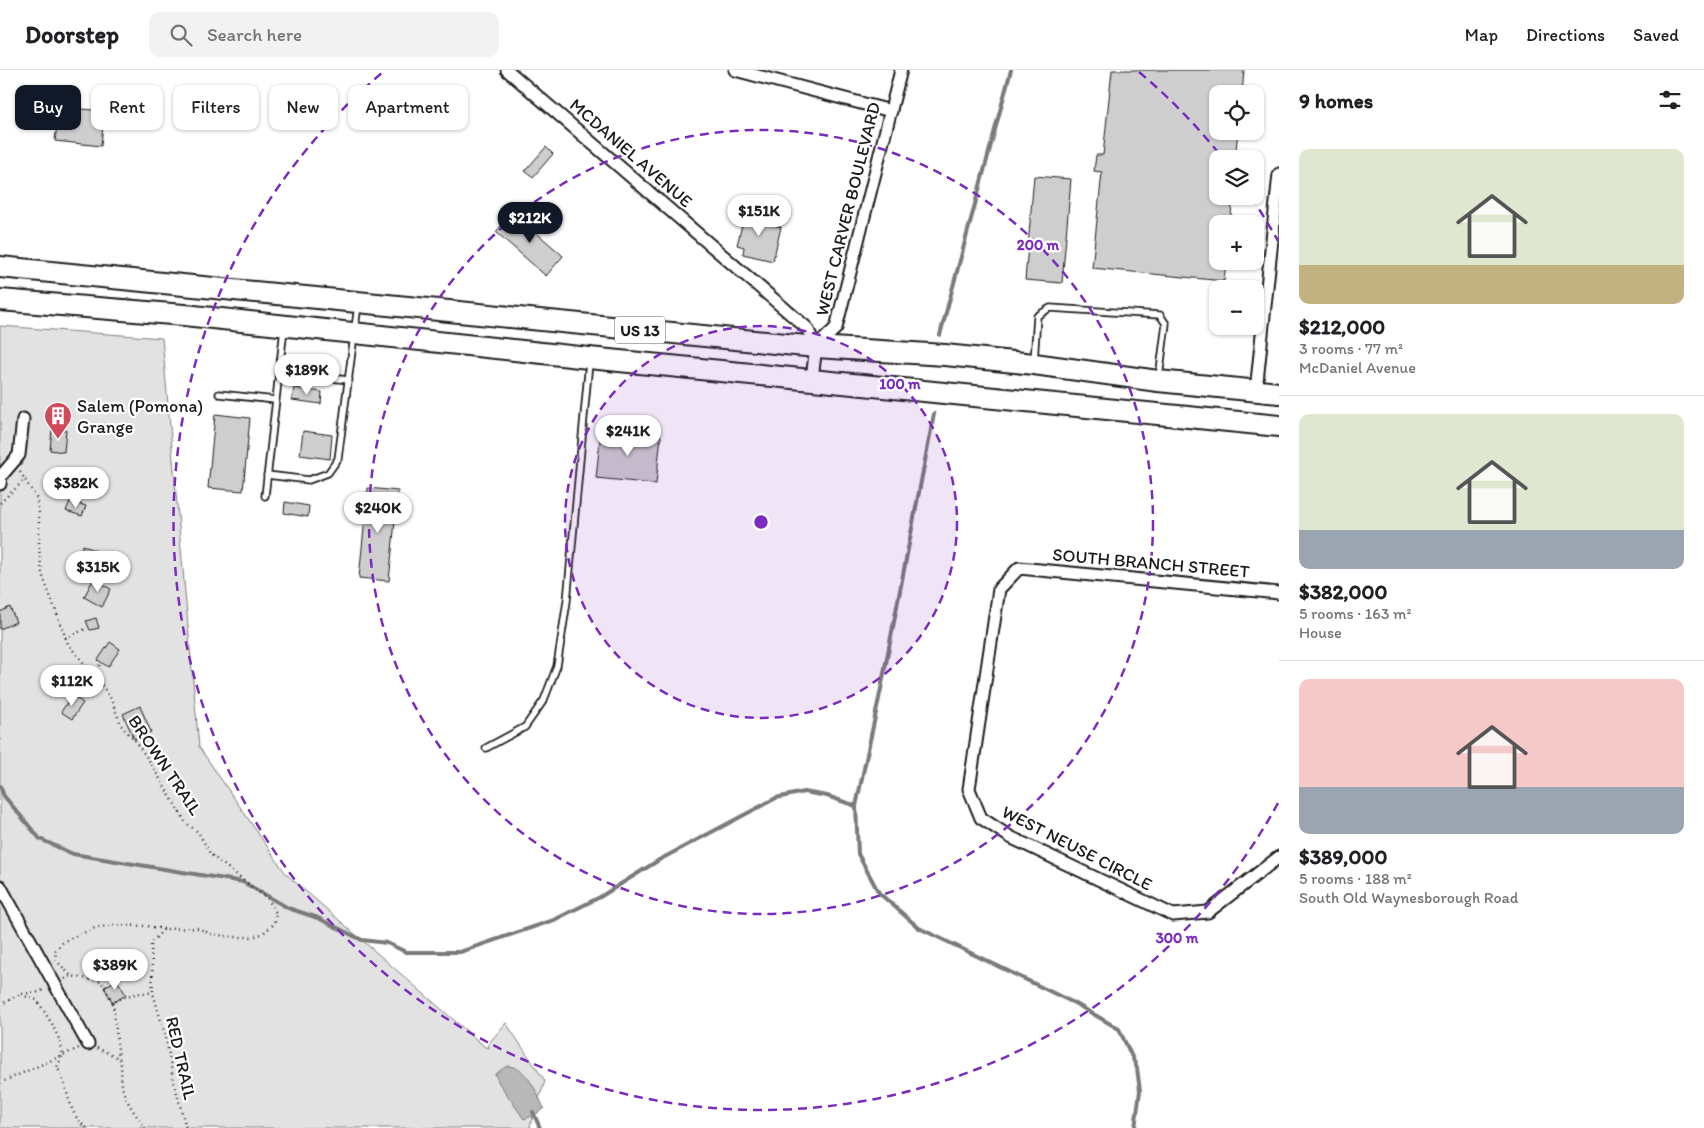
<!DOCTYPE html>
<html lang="en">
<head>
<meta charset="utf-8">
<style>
	:root { --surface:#fff; --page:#f2f2f2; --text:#202124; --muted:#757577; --line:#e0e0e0; --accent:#111827 }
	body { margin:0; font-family:Itim,sans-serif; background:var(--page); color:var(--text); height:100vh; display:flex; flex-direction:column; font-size:19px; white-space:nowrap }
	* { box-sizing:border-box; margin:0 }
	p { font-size:16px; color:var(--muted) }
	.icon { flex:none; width:28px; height:28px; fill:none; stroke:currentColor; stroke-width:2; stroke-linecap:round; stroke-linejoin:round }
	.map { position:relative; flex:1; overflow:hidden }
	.drawer { display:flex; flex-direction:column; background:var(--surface); width:425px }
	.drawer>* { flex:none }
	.banner { position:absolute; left:15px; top:15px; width:475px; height:45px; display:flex; gap:10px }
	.tools { position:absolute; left:1209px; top:15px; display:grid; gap:10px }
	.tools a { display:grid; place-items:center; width:55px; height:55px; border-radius:10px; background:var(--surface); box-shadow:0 1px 4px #0004; font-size:25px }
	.price { position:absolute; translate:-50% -42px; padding:0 11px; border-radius:18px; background:#fff; color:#222; font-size:16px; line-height:32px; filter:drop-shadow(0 1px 2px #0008) }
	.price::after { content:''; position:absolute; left:50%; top:30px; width:15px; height:11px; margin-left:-8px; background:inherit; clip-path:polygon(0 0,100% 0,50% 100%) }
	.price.current { background:var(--accent); color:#fff }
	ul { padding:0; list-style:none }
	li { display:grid; align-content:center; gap:10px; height:265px; padding:0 20px }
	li+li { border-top:1px solid var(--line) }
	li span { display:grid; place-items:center; height:155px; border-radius:10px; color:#555 }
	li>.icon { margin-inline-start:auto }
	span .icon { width:90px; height:90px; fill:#fffc; stroke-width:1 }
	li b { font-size:21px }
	h2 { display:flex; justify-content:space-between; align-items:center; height:60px; padding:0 20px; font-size:21px }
	.chip { padding:0 18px; border-radius:10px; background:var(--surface); box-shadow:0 1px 4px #0004; font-size:18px; line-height:45px }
	.chip.current { background:var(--accent); color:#fff }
	header { display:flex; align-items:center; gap:30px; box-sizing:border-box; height:70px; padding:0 25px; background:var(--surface); border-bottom:1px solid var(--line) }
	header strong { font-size:24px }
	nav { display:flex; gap:28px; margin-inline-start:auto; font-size:18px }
	.search { width:350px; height:45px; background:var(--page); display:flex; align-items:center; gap:12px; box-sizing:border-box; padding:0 18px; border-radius:10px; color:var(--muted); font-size:19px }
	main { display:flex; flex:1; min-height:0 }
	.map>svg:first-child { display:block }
</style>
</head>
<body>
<header>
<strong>Doorstep</strong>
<div class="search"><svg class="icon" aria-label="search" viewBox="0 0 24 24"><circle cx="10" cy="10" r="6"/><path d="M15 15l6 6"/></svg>Search here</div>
<nav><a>Map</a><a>Directions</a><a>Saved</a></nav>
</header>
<main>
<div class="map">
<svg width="1279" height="1058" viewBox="0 0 1279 1058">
	<rect width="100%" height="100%" fill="#fff"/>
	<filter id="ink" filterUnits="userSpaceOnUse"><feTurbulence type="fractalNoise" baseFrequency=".02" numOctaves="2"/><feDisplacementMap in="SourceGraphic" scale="10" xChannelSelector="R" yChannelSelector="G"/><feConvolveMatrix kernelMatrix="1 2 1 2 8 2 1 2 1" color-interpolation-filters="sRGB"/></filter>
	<g filter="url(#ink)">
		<polygon fill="#e2e2e2" stroke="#7f7f7f" points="0,256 162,268 199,677 286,804 485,977 489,978 488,974 506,953 545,1011 530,1056 531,1058 0,1058"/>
		<path fill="#b8b8b8" stroke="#7a7a7a" d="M 507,996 C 528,997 536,1022 544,1038 L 535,1045 L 524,1049 L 499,1013 L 495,1004 Z"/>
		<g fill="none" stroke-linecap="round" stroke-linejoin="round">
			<g stroke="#7a7a7a" stroke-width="4">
				<polyline points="940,265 1011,0"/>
				<polyline points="934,344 881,619 856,736 858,784 879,823 919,858 1076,934 1119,959 1137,998 1140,1021 1135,1058"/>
				<polyline points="0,716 4,726 40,769 73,784 243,812 288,838 318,848 362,870 387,873 406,882 460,882 554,850 600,827 659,790 776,728 804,722 827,726 856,736"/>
				<polyline points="533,1042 540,1058"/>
			</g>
		</g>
		<g fill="#cecece" stroke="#1c1c1c">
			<polygon points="1112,0 1244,0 1242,24 1218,24 1218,61 1238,61 1235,89 1218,89 1218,126 1233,126 1230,154 1218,154 1218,191 1226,191 1224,211 1092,198 1102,102 1094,101 1096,85 1103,85"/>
			<polygon points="59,37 93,40 97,41 97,44 104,44 101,76 55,71"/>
			<polygon points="546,77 553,84 533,107 525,101"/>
			<polygon points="1034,106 1071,109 1062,213 1025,210"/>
			<polygon points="762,141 772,143 769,154 781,157 773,191 743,184 744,177 737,175 744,147 759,151"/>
			<polygon points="513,142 563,186 546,206 496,162"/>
			<polygon points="294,318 322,322 321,334 292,330"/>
			<polygon points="215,344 250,348 243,421 208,418"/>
			<polygon points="52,359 66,360 64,382 50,380"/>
			<polygon points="601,360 661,366 656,414 596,408"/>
			<polygon points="303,361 332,365 330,389 300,385"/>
			<polygon points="368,418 398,421 389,511 359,508"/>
			<polygon points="70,431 86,436 82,446 66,441"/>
			<polygon points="285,432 309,436 308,447 284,443"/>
			<polygon points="83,475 102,484 97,493 79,484"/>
			<polygon points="93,510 111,519 102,537 84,527"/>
			<polygon points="10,537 16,552 0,559 0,542"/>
			<polygon points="96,548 99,558 90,560 86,551"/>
			<polygon points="110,572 120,579 108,597 98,590"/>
			<polygon points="72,625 83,633 72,649 61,642"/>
			<polygon points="140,636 151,662 134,669 123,644"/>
			<polygon points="117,910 126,925 113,933 104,917"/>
		</g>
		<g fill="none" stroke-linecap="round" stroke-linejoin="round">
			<defs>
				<g id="service">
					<polyline points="1034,292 1037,246 1050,238 1160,245 1166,254 1159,307"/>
					<polyline points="279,303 349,310"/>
					<polyline points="219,324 275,330"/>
					<polyline points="267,405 309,410 328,403 338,389 358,235"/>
					<polyline points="265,426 284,259"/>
					<polyline points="486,678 525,657 544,630 557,596 567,531 589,292"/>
				</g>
				<g id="minor">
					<polyline points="507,0 807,258 816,277"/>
					<polyline points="735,0 891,41"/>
					<polyline points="812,308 816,277 836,258 901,0"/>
					<polyline points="1256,321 1279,104"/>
					<polyline points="0,414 1,406 19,385 23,349"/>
					<polyline points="1279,523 1019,498 999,519 969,719 981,748 1010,767 1173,845 1208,842 1279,787"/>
					<polyline points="0,816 88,974"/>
				</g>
				<g id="trunk">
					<polyline points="0,197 816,277 945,285 1034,294 1158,311 1279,323"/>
					<polyline points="0,230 184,245 589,288 1279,356"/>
				</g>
			</defs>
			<use href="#service" stroke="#1c1c1c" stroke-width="9"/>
			<use href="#minor" stroke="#1c1c1c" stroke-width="15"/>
			<use href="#trunk" stroke="#1c1c1c" stroke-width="24"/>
			<g stroke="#1c1c1c" stroke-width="2.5" stroke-dasharray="1 4" stroke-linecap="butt">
				<polyline points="20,402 36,427 39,443 39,478 42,504 68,574 101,614 111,629 122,657 134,669 150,692 186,753 198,762 211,785 268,829 276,843 274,854 262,864 252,867 232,867 211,864 198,858 164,859 151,873 153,923 166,968 173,1008 186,1058"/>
				<polyline points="0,433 19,415 25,408"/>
				<polyline points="65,568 86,559"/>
				<polyline points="77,629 101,593"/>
				<polyline points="70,905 56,890 55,881 64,871 95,858 113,855 146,856 164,859"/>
				<path d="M 65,909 L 71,906 L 101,911 L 113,933 C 126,925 137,922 153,923"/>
				<path d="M 21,925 L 37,930 L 52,954 L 60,971 L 63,985 L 57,997 C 68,1014 67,1040 82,1054 L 82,1058"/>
				<polyline points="113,933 119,988"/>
				<polyline points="0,935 20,924 40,922 45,919"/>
				<path d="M 97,978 L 119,988 C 123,998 120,1009 123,1020 C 127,1034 137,1046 145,1058"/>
				<polyline points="0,1013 79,978"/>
				<polyline points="82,1054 87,1058"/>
			</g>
			<use href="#service" stroke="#fff" stroke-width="5.5"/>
			<use href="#minor" stroke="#fff" stroke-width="11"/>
			<use href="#trunk" stroke="#fff" stroke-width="20"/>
		</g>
	</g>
	<circle cx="761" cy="452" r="196" fill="#7b2cbf" fill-opacity=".12"/>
	<g fill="none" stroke="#7b2cbf" stroke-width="2.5" stroke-dasharray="9 6">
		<circle cx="761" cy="452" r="196"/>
		<circle cx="761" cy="452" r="392"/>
		<path d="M1278 733A588 588 0 1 1 383 2M1139 2A588 588 0 0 1 1221 86M1251 127A588 588 0 0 1 1278 171"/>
	</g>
	<defs>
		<symbol id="building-pin" viewBox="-11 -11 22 30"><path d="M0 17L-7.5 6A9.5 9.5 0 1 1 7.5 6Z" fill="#d1495b" stroke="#fff"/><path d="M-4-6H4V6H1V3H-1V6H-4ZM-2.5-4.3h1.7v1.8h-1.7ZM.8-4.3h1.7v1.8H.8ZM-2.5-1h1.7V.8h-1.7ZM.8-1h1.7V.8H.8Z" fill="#fff"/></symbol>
	</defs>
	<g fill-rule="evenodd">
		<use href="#building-pin" x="42" y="330" width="32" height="43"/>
	</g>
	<g text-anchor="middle" stroke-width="4.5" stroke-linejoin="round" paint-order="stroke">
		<rect fill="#fff" stroke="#606060" stroke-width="1" x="615" y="246.5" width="50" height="27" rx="4"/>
		<g font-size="16" font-weight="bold" fill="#1c1c1c">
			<text x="640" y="266">US 13</text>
		</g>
		<g font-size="18" fill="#1c1c1c" stroke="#fff">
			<text transform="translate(631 83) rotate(41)" y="6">MCDANIEL AVENUE</text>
			<text transform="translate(848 139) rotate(-76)" y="6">WEST CARVER BOULEVARD</text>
			<text transform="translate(1151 493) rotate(5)" y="6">SOUTH BRANCH STREET</text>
			<text transform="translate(165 695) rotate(56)" y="6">BROWN TRAIL</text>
			<text transform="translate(1077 778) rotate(27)" y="6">WEST NEUSE CIRCLE</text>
			<text transform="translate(181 988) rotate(77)" y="6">RED TRAIL</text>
		</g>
		<g font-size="18" fill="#1c1c1c" stroke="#fff" text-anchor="start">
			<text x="77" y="342">Salem (Pomona)<tspan x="77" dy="21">Grange</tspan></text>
		</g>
	</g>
	<circle cx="761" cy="452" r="8" fill="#7b2cbf" stroke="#fff" stroke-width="2.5"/>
	<g font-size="15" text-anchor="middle" font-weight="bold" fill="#7b2cbf" stroke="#fff" stroke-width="4.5" stroke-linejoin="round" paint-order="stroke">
		<text x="1038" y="180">200 m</text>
		<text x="900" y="319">100 m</text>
		<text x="1177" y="873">300 m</text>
	</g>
</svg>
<div class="tools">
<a><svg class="icon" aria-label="locate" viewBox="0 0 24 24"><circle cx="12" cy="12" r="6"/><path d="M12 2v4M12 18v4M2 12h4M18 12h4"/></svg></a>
<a><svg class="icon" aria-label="layers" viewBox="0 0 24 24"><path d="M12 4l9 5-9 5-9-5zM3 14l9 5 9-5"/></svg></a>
<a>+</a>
<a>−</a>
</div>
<b class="price" style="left:759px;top:167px">$151K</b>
<b class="price current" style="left:530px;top:174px">$212K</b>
<b class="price" style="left:307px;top:326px">$189K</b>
<b class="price" style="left:628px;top:387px">$241K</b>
<b class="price" style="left:76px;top:439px">$382K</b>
<b class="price" style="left:378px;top:464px">$240K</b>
<b class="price" style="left:98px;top:523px">$315K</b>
<b class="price" style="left:72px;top:637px">$112K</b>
<b class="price" style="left:115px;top:921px">$389K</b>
<div class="banner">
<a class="chip current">Buy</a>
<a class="chip">Rent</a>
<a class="chip">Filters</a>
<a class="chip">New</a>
<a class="chip">Apartment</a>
</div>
</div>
<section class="drawer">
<h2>9 homes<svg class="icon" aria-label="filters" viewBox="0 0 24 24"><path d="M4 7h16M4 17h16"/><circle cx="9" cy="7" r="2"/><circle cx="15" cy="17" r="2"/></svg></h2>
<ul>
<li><span style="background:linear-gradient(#dfe7d0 75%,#c2b280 0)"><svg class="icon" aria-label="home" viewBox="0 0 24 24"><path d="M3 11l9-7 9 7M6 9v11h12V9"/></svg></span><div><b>$212,000</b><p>3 rooms · 77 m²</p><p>McDaniel Avenue</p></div></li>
<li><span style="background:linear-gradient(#dfe7d0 75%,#9aa5b1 0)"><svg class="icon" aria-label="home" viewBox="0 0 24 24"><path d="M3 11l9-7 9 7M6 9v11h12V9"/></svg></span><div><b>$382,000</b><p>5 rooms · 163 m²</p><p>House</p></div></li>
<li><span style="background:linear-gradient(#f6c9c9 70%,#9aa5b1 0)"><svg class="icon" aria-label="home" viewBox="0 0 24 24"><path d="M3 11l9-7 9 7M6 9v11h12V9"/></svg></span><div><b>$389,000</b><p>5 rooms · 188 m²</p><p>South Old Waynesborough Road</p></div></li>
</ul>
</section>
</main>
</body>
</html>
